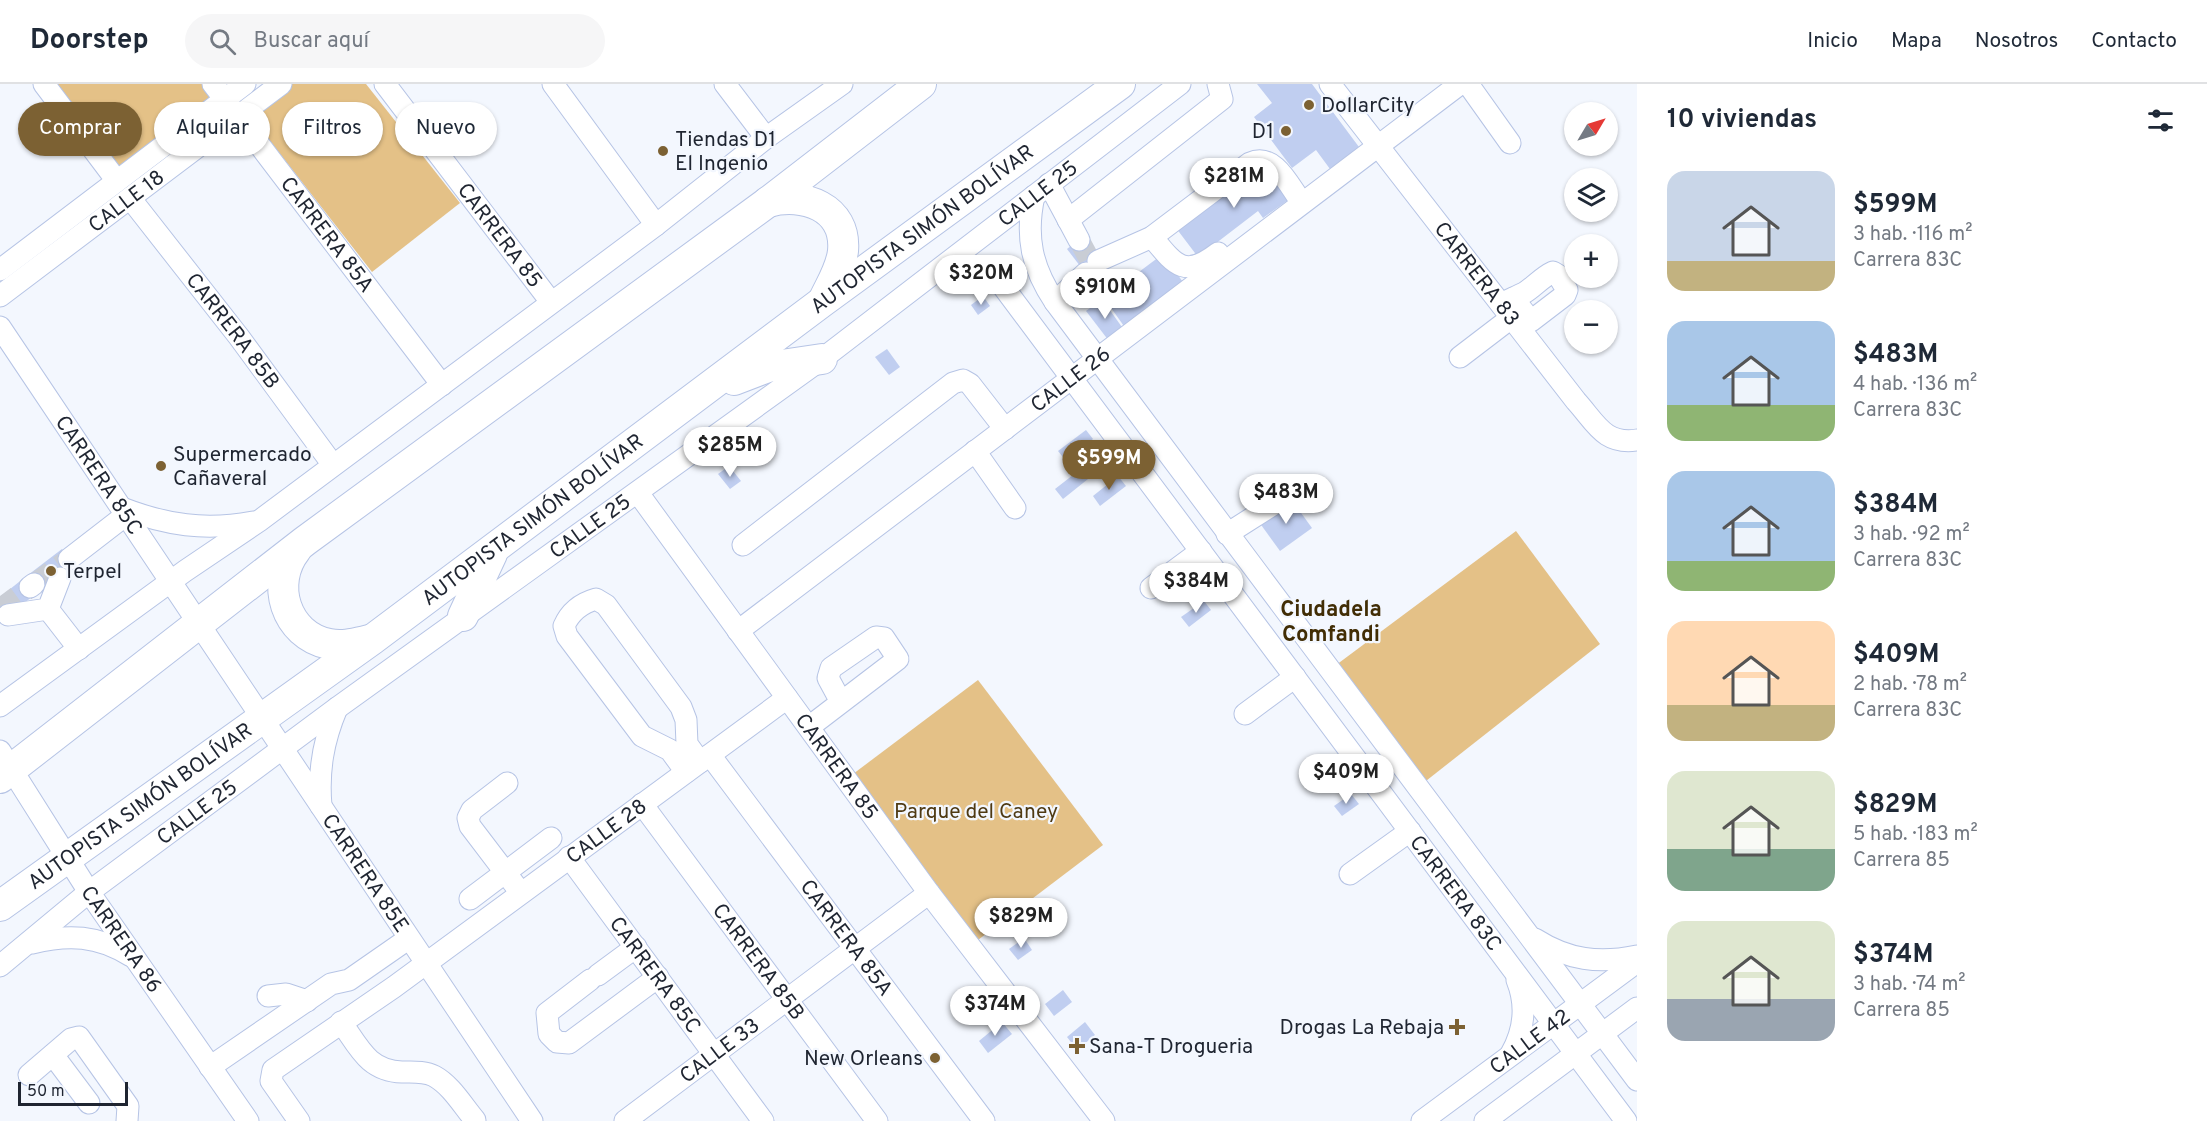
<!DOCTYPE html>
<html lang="es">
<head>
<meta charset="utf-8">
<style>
	:root { --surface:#fff; --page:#f6f6f7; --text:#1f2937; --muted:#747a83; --line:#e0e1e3; --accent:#7c6133 }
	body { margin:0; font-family:Overpass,sans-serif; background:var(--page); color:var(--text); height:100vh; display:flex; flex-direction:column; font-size:22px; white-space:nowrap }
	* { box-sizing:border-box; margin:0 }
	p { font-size:20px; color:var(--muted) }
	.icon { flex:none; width:33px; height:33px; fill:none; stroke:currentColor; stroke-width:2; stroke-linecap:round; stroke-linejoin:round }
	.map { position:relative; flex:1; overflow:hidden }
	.details { display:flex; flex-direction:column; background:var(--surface); width:570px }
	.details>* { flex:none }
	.top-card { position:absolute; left:18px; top:18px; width:570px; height:54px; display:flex; gap:12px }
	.needle { width:39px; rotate:52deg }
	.buttons { position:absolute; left:1564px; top:18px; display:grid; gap:12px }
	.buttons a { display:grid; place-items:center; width:54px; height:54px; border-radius:50%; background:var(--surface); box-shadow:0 2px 4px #0004; font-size:30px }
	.scale { position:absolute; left:18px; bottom:15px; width:110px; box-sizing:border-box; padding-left:6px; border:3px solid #1f2531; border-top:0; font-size:16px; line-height:21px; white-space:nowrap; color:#1f2531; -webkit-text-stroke:4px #f3f7fe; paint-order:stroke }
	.price { position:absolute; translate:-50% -51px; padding:0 14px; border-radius:21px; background:#fff; color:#222; font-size:20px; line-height:39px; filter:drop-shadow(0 2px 3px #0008) }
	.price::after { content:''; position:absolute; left:50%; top:36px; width:18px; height:14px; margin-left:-9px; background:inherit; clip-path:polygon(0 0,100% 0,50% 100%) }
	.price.active { background:var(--accent); color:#fff }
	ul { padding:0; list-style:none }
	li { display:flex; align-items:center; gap:18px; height:150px; padding:0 30px }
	li span { display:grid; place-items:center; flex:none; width:168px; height:120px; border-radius:18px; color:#555 }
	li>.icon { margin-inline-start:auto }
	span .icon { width:72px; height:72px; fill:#fffc; stroke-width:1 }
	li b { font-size:26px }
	h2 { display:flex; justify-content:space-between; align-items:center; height:72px; padding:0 30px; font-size:26px }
	.pill { padding:0 21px; border-radius:27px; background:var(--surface); box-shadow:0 2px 4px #0004; font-size:21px; line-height:54px }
	.pill.active { background:var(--accent); color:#fff }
	header { display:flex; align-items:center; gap:36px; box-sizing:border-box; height:84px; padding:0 30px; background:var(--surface); border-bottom:2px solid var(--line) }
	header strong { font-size:28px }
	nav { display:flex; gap:33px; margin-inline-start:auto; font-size:21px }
	.search { width:420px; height:54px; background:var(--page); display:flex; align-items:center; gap:15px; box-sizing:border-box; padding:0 21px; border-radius:33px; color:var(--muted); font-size:22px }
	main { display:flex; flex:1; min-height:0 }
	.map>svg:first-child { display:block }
</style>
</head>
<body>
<header>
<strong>Doorstep</strong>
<div class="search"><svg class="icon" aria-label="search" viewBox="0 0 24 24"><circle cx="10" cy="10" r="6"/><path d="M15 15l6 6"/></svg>Buscar aquí</div>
<nav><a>Inicio</a><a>Mapa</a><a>Nosotros</a><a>Contacto</a></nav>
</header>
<main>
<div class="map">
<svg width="1637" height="1037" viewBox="0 0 1637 1037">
	<rect width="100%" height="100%" fill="#f3f7fe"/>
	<g fill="#e4c187">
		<polygon points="52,0 202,0 212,13 116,86"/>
		<polygon points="288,0 366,0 460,119 372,188 249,30"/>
		<polygon points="1516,447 1600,560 1417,704 1328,587"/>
		<polygon points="978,596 1103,761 974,859 849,693"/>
	</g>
	<g fill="#c0cef0">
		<polygon points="1257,0 1312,0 1359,63 1330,85 1316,66 1292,84 1254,33 1272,19"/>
		<polygon points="1265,78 1291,114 1263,134 1258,127 1198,173 1176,144"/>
		<polygon points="1081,154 1104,184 1090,195 1067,165"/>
		<polygon points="1163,170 1185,201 1126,245 1104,214"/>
		<polygon points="983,212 990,222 978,231 971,221"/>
		<polygon points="1102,215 1124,246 1109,257 1086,227"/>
		<polygon points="887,265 900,283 889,291 875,273"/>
		<polygon points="1086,346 1093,355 1066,377 1058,367"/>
		<polygon points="1096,373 1103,383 1063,415 1055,405"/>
		<polygon points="729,382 741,397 730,405 718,390"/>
		<polygon points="1118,392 1126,402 1100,422 1093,412"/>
		<polygon points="1291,415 1312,444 1280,467 1259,438"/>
		<polygon points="62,465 75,483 41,508 28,491"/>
		<polygon points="24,494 36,510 0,537 0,513"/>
		<polygon points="1204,517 1211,526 1189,543 1181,533"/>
		<polygon points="1351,710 1359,720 1342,732 1334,722"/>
		<polygon points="1024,854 1032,866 1018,876 1009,865"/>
		<polygon points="1063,906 1072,918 1054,932 1045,920"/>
		<polygon points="1002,938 1012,950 988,969 979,957"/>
		<polygon points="1085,938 1095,951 1077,966 1067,953"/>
	</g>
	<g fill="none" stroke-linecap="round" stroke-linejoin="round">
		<g stroke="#c9cdd5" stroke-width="21" stroke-dasharray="21 10" stroke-linecap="butt">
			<polyline points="1079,156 1093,182"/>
			<polyline points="34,500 69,475"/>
			<polyline points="0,525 30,503"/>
		</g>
		<defs>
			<g id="minor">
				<polyline points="44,0 117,97"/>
				<path id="s1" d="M 213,0 L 442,301"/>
				<path id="s2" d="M 385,0 L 551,218"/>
				<polyline points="553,0 656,141"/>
				<polyline points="725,0 766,54"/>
				<path id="s3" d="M 1330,0 L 1576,317 C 1596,339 1604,361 1637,356"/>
				<polyline points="1468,0 1510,59"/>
				<polyline points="1049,100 1079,156"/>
				<path d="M 1034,112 C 1025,153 1032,184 1055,218 L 1637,996"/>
				<path id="s4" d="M 130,114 L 239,253 L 333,381"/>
				<polyline points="1068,136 1222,15 1218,0"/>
				<path d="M 1152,153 C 1175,181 1184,195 1218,169"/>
				<path d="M 1098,177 L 1152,153 L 1250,79 C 1275,68 1289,102 1302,119"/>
				<path id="s5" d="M 940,185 L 963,184 L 999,197 L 1626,1037"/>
				<polyline points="0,186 245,0"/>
				<path id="s6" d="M 0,212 L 281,0"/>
				<polyline points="1055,218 1086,189"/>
				<path d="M 1501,220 C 1508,216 1516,213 1524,209 C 1534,203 1542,193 1553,188 L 1558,191 L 1567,206 L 1565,211 L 1531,237 L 1513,214"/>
				<path id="s7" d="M 0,243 L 532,1037"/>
				<polyline points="1460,273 1511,234"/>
				<polyline points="975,367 1015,424"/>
				<path id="s8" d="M 638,409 L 929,809 L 1104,1037"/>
				<path d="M 122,424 C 166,441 205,447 253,438"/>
				<polyline points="1227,450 1282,415"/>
				<polyline points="743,461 953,299 963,296 970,300 1005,345"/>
				<polyline points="69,475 126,431"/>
				<polyline points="30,503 34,500"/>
				<polyline points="1151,504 1201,467"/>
				<polyline points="48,525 79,565"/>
				<polyline points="8,531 48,525 60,494"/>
				<path id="s9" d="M 738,547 L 1460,0"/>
				<polyline points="0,622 185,487 259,437 656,141 766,54 842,0"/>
				<polyline points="1245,630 1295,593"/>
				<polyline points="809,643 898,575 884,554 876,553 831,584 828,594 841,618"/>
				<path id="s10" d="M 0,667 L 89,808 L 248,1037"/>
				<path id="s11" d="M 710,671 L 984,1037"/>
				<path d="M 686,688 L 670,666 L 642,652 L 567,552 L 564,542 C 570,528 582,519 596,515 L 606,521 L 681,623 L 686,636 L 687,660 L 700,678"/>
				<polyline points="507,699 472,726 468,734 470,742 521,809"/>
				<path id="s12" d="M 642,720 L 877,1037"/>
				<path d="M 321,722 C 318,687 323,657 337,624"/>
				<path id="s13" d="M 569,773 L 763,1037"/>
				<polyline points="1350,790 1410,747"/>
				<polyline points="470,815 551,754"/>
				<path d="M 1535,855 C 1568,876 1599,880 1637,872"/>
				<path d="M 32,859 C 68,850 98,851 131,872"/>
				<path id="s14" d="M 0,882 L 89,808 L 337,624 L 822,275 L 1180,0"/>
				<polyline points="598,891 636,863"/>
				<polyline points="590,896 547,929 549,950 557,958 569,959 658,893"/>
				<polyline points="268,912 286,910 307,917"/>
				<path d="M 341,938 C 359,963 368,987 402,988 C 413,988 425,987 434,992 C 451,1001 463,1022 475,1036"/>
				<path d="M 1511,970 C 1524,947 1527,921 1517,896"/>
				<polyline points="53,971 89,1019"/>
				<polyline points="210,983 331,900 349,896 408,855"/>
				<polyline points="29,991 71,955 79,953 128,1022 127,1037"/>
				<path id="s15" d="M 299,1037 L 271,997 L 273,986 L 394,903 L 787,614"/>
				<path id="s16" d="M 625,1037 L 929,809"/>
				<path id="s17" d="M 1422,1037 L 1637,878"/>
				<polyline points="1485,1037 1637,924"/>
			</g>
			<g id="highway">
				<path d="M 768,118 C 803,108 847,123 843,167 C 841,185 831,200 824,215"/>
				<polyline points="734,296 768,283 822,275"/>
				<path d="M 296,466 C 270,499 285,551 329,560 C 343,563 356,559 370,556"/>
				<polyline points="463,532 492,470"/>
				<polyline points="0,694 305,457 768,118 921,0"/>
				<path id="s18" d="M 0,822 L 373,555 L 822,218 L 1120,0"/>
			</g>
		</defs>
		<use href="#minor" stroke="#b6c4e5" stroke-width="23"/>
		<use href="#highway" stroke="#b6c4e5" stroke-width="32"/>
		<use href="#minor" stroke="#fff" stroke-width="21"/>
		<use href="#highway" stroke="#fff" stroke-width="30"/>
	</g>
	<g fill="#7c6133" stroke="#f3f7fe" stroke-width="2">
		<circle cx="1309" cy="21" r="6"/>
		<circle cx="1286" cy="47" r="6"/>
		<circle cx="663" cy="67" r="6"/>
		<circle cx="161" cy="382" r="6"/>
		<circle cx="51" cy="487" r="6"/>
		<path d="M1454 934h6v6h6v6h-6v6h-6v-6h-6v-6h6z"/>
		<path d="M1074 953h6v6h6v6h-6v6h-6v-6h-6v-6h6z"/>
		<circle cx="935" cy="974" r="6"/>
	</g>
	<g text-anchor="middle" stroke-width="4.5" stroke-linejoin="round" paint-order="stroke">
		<g font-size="21" fill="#1f2531" stroke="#f3f7fe" text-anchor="start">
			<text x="1321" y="28">DollarCity</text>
			<text x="1274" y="54" text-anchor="end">D1</text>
			<text x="675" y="62">Tiendas D1<tspan x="675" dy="24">El Ingenio</tspan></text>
			<text x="173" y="377">Supermercado<tspan x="173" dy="24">Cañaveral</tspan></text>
			<text x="63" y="494">Terpel</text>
			<text x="1444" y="950" text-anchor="end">Drogas La Rebaja</text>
			<text x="1089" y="969">Sana-T Drogueria</text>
			<text x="923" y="981" text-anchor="end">New Orleans</text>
		</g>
		<g font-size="21" fill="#1f2531" stroke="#f3f7fe">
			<text dy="7" stroke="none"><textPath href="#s14" startOffset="1294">CALLE 25</textPath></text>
			<text dy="7" stroke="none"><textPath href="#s6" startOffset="158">CALLE 18</textPath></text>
			<text dy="7" stroke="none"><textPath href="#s18" startOffset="1144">AUTOPISTA SIMÓN BOLÍVAR</textPath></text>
			<text dy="7" stroke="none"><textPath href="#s1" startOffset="189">CARRERA 85A</textPath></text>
			<text dy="7" stroke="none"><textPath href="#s2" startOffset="190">CARRERA 85</textPath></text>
			<text dy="7" stroke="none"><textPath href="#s3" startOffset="240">CARRERA 83</textPath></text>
			<text dy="7" stroke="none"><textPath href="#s4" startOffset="168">CARRERA 85B</textPath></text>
			<text dy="7" stroke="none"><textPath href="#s9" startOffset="417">CALLE 26</textPath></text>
			<text dy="7" stroke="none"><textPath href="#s7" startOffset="178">CARRERA 85C</textPath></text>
			<text dy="7" stroke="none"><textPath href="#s18" startOffset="658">AUTOPISTA SIMÓN BOLÍVAR</textPath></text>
			<text dy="7" stroke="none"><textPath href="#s14" startOffset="736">CALLE 25</textPath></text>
			<text dy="7" stroke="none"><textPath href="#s8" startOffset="338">CARRERA 85</textPath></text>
			<text dy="7" stroke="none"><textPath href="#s18" startOffset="172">AUTOPISTA SIMÓN BOLÍVAR</textPath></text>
			<text dy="7" stroke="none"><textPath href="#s14" startOffset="250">CALLE 25</textPath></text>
			<text dy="7" stroke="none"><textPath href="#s15" startOffset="470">CALLE 28</textPath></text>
			<text dy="7" stroke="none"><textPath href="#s7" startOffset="657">CARRERA 85E</textPath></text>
			<text dy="7" stroke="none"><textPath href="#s5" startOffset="825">CARRERA 83C</textPath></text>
			<text dy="7" stroke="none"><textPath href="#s11" startOffset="228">CARRERA 85A</textPath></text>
			<text dy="7" stroke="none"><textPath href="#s10" startOffset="224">CARRERA 86</textPath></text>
			<text dy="7" stroke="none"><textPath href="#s12" startOffset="196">CARRERA 85B</textPath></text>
			<text dy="7" stroke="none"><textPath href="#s13" startOffset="146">CARRERA 85C</textPath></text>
			<text dy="7" stroke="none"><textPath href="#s17" startOffset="134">CALLE 42</textPath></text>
			<text dy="7" stroke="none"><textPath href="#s16" startOffset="118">CALLE 33</textPath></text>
		</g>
		<g font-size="21" fill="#4f3a13" stroke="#f3f7fe">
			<text x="976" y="734">Parque del Caney</text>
		</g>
		<g font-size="22" font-weight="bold" fill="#412d05" stroke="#f3f7fe">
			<text x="1331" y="532">Ciudadela<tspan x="1331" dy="25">Comfandi</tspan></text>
		</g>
	</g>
</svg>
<div class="buttons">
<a><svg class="needle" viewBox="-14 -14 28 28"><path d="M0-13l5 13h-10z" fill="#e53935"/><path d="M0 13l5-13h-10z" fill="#747a83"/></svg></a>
<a><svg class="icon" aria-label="layers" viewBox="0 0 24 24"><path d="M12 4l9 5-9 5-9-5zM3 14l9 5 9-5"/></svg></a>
<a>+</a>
<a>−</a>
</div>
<div class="scale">50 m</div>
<b class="price" style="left:1234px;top:125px">$281M</b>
<b class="price" style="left:981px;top:222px">$320M</b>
<b class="price" style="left:1105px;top:236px">$910M</b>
<b class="price" style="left:730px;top:394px">$285M</b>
<b class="price active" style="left:1109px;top:407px">$599M</b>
<b class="price" style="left:1286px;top:441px">$483M</b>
<b class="price" style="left:1196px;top:530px">$384M</b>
<b class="price" style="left:1346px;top:721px">$409M</b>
<b class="price" style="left:1021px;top:865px">$829M</b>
<b class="price" style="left:995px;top:953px">$374M</b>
<div class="top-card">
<a class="pill active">Comprar</a>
<a class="pill">Alquilar</a>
<a class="pill">Filtros</a>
<a class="pill">Nuevo</a>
</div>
</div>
<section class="details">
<h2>10 viviendas<svg class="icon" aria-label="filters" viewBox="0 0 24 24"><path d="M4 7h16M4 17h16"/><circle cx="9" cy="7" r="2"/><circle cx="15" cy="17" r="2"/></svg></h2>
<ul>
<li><span style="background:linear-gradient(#c9d6e8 75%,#c2b280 0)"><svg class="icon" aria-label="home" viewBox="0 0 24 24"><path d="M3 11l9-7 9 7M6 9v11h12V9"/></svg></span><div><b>$599M</b><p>3 hab. · 116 m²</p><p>Carrera 83C</p></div></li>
<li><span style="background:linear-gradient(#a9c7e8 70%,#8fb573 0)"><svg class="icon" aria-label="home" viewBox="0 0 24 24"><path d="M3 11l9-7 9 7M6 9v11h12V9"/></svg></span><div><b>$483M</b><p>4 hab. · 136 m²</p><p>Carrera 83C</p></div></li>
<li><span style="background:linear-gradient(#a9c7e8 75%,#8fb573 0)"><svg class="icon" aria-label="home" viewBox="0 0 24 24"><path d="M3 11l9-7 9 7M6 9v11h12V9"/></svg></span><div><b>$384M</b><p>3 hab. · 92 m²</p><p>Carrera 83C</p></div></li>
<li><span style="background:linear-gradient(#ffd9b3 70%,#c2b280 0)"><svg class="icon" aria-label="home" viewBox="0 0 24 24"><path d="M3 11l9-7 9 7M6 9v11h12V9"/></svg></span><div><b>$409M</b><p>2 hab. · 78 m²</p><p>Carrera 83C</p></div></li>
<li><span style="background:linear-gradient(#dfe7d0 65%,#7fa58c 0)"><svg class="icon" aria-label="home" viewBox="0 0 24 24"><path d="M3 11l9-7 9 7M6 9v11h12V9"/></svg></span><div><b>$829M</b><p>5 hab. · 183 m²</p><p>Carrera 85</p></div></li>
<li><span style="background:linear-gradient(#dfe7d0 65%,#9aa5b1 0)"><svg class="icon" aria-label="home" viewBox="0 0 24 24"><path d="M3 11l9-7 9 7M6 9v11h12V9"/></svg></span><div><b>$374M</b><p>3 hab. · 74 m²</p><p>Carrera 85</p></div></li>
</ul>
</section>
</main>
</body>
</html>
